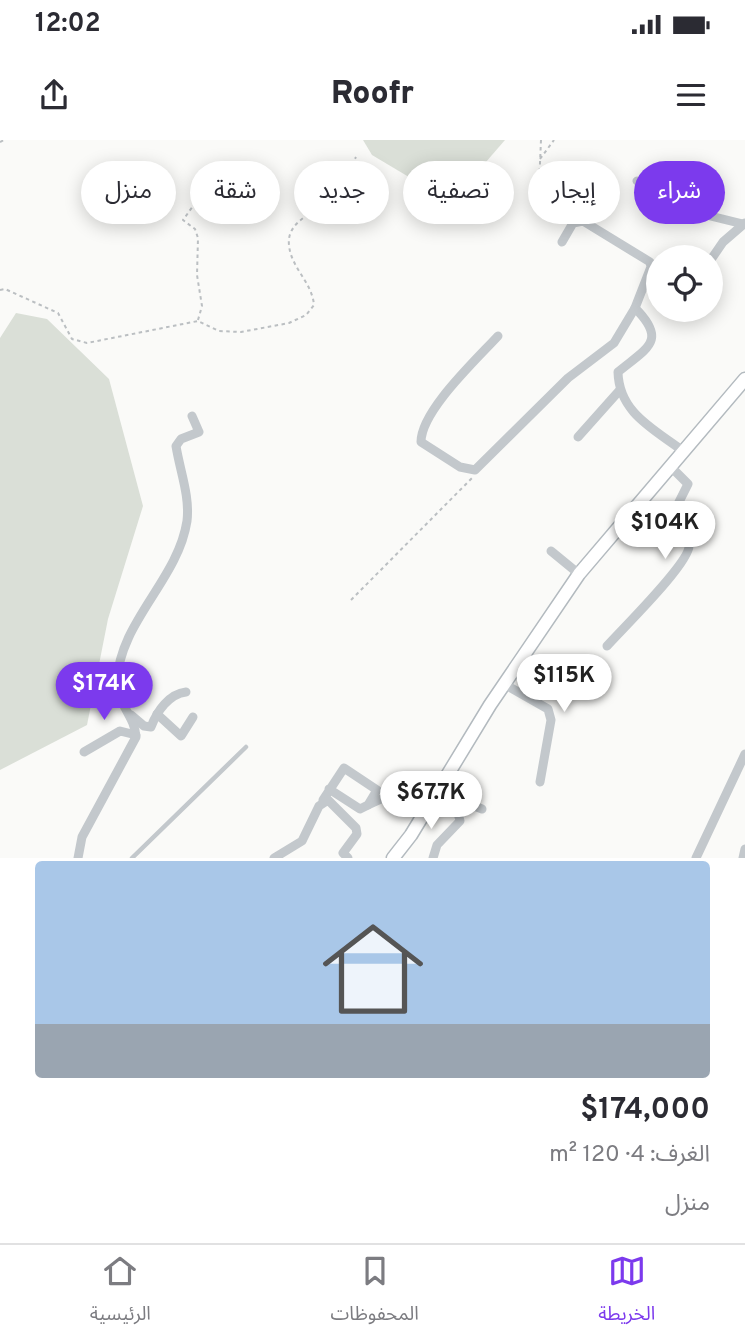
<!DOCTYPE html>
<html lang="ar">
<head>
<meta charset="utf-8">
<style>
	:root { --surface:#fff; --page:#f2f2f3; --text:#2b2b33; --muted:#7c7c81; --line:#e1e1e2; --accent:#7c3aed }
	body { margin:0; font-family:Overpass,"Noto Sans Arabic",sans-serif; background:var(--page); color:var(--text); direction:rtl; height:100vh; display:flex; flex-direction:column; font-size:26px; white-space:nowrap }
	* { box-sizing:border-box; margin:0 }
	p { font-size:23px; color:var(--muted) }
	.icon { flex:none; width:38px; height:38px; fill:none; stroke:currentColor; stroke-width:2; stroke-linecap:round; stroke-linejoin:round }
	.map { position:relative; height:718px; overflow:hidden; direction:ltr }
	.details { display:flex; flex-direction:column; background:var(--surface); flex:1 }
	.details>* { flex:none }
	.top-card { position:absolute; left:21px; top:21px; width:704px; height:63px; direction:rtl; display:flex; gap:14px }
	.controls { position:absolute; left:646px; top:105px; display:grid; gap:14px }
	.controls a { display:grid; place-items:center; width:77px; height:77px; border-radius:50%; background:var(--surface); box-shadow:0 4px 18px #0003; font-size:35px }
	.price { position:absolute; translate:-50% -60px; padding:0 16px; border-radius:24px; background:#fff; color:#222; font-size:23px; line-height:46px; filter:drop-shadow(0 2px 4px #0008) }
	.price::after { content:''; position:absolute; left:50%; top:42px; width:21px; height:16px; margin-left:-10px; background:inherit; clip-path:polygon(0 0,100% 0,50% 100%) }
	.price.active { background:var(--accent); color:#fff }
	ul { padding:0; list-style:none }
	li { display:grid; align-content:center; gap:14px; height:371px; padding:0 35px }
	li+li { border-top:2px solid var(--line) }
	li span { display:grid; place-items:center; height:217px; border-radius:7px; color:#555 }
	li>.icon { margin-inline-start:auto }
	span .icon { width:126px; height:126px; fill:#fffc; stroke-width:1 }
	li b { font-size:30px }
	.tag { padding:0 24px; border-radius:32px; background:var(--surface); box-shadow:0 4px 18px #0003; font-size:24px; line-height:63px }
	.tag.active { background:var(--accent); color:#fff }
	.status { display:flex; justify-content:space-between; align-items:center; height:49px; padding:0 35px; background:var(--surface); direction:ltr }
	.status svg { height:19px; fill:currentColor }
	header { display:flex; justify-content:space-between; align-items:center; height:91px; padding:0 35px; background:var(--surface); font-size:32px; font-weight:800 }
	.dock { display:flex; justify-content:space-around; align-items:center; height:98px; border-top:2px solid var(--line); background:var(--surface); font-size:19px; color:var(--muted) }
	.dock a { display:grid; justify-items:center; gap:4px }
	.dock .active { color:var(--accent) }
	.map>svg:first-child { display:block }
</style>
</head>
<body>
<div class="status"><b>12:02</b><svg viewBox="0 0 49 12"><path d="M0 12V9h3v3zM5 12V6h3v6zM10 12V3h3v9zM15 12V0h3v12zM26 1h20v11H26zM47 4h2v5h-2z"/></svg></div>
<header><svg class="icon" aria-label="menu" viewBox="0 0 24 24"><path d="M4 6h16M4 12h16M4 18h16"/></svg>Roofr<svg class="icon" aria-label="share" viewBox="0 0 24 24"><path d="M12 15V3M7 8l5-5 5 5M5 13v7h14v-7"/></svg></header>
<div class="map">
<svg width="745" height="718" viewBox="0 0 745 718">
	<rect width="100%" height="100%" fill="#fafaf8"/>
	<g fill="#dadfd7">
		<polygon points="363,0 505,0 466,45 429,49 372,15"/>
		<polygon points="16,173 47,179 109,239 143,366 108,479 87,585 0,630 0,198"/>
	</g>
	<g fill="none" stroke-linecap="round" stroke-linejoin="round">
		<defs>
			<polyline id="secondary" points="393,718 411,695 490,565 579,434 745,239"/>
		</defs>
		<use href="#secondary" stroke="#b3babf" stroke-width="15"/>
		<g stroke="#bbbfc2" stroke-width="2" stroke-dasharray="3.5 3.5" stroke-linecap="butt">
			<polyline points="541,0 539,46 568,78"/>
			<polyline points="0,2 4,0"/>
			<polyline points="540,19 554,0"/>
			<path d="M 0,150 L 5,149 L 58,173 L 72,199 L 87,203 L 198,181 L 219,191 L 241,192 L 289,183 L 306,175 L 314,165 C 312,142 291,128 289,105 C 286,79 321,71 334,54 C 342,43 349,29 356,17"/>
			<polyline points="198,180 202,166 197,135 198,98 195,89 183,80 208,45 221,32"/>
			<polyline points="351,460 472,338"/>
		</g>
		<polyline stroke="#c3c8cc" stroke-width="4.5" points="132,718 246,607"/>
		<g stroke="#c3c8cc" stroke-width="9">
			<polyline points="637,41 686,70 743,84"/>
			<path d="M 562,102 L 573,83 L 583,81 L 650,122 L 651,127 L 635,168 C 668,201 647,208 618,232 C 619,273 654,289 683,311"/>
			<polyline points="710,121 723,102 745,83"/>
			<polyline points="647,139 658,145"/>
			<path d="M 498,196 C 476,220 421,271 421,302 L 460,327 L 475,330 L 568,238 L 614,203 L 635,168"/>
			<polyline points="578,297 619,251"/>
			<polyline points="551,411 579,434"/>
			<path d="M 607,506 C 621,490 691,422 689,405 C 689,396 675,387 671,378 L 688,344 L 671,327"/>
			<polyline points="504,544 548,569 551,580 540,642"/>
			<polyline points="157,574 181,596 193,577"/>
			<path d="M 131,575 L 144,586 L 151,587 C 157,571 169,554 186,552"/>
			<polyline points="84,612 120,591 136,595"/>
			<polyline points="441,647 454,658 482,669"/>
			<polyline points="323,660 344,628 377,650 368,665 360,669 329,649"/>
			<polyline points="368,665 392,654 423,675"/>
			<path d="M 78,718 L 82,697 L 136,597 C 135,576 117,564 117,542 C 119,482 178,440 187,381 C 190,356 180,331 176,306 L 181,299 L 199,292 L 192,276"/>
			<polyline points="274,718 302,701 319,666 328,660 356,688 357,694 343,713 348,718"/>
			<polyline points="433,718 437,705 460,681 457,669 435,656"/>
			<polyline points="696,718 745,614"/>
			<polyline points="743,718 745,709"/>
		</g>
		<use href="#secondary" stroke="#fff" stroke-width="12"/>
	</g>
</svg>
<div class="controls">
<a><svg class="icon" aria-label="locate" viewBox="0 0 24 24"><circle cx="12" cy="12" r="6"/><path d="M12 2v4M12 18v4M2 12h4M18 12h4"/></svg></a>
</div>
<b class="price" style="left:665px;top:421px">$104K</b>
<b class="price" style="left:564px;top:574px">$115K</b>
<b class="price active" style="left:104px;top:582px">$174K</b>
<b class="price" style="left:431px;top:691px">$67.7K</b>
<div class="top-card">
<a class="tag active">شراء</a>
<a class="tag">إيجار</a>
<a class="tag">تصفية</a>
<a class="tag">جديد</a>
<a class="tag">شقة</a>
<a class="tag">منزل</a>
</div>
</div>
<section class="details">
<ul>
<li><span style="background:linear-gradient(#a9c7e8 75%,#9aa5b1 0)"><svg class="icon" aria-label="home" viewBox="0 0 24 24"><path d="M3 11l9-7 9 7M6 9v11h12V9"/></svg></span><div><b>$174,000</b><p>الغرف: 4 · 120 m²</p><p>منزل</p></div></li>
</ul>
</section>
<nav class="dock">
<a class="active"><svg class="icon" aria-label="map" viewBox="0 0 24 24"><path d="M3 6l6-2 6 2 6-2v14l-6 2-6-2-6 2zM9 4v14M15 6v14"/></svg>الخريطة</a>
<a><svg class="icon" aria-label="saved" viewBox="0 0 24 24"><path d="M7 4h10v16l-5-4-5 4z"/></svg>المحفوظات</a>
<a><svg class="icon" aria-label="home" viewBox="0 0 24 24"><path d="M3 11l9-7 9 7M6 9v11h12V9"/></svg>الرئيسية</a>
</nav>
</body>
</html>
